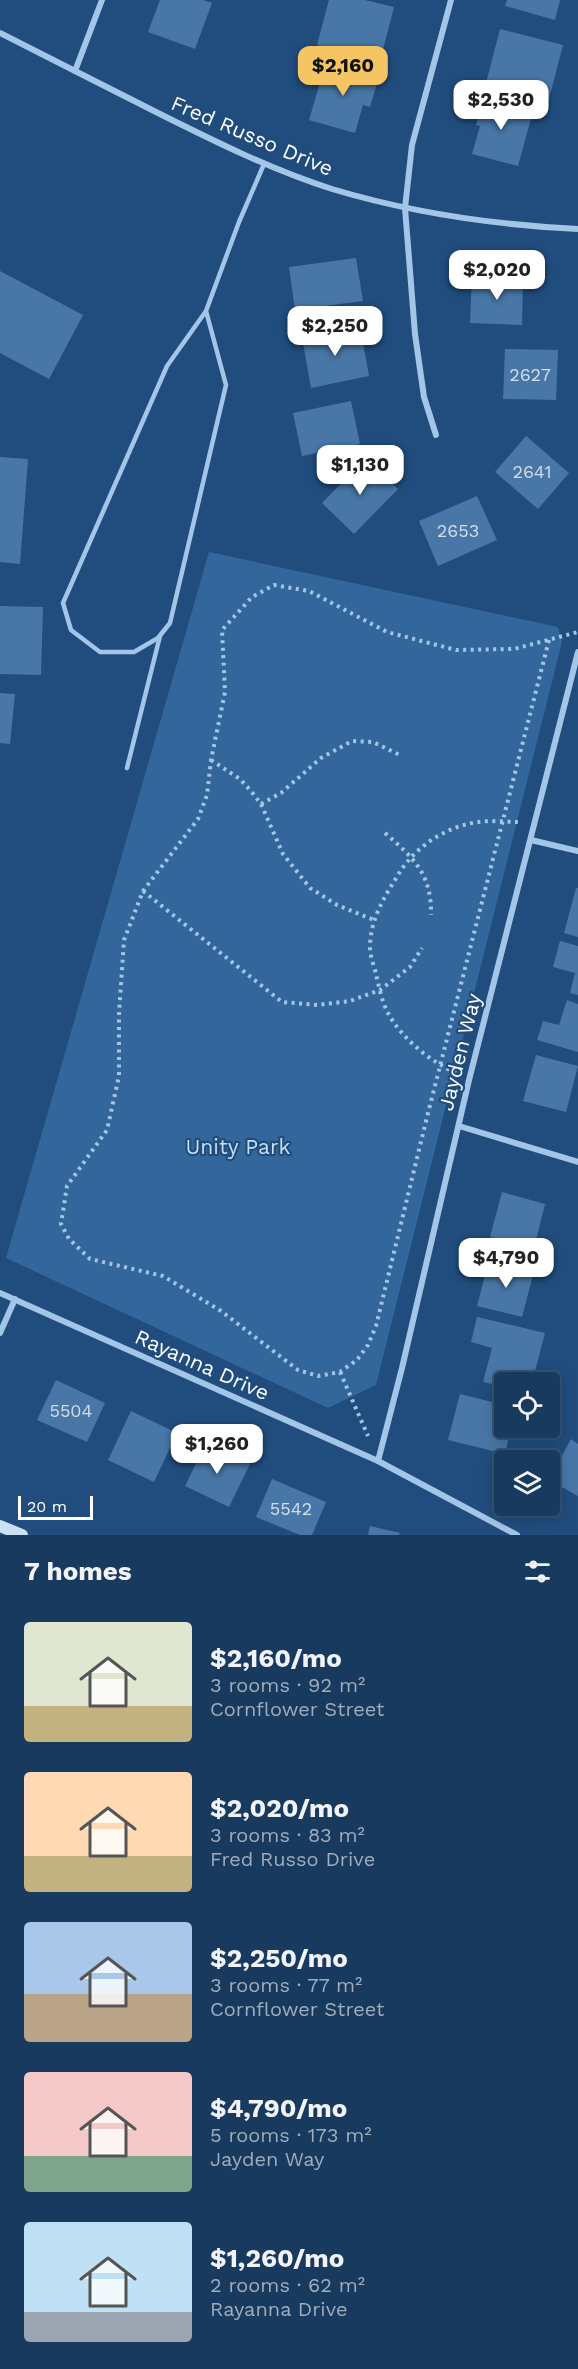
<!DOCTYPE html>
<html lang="en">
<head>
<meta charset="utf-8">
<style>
	:root { --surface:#183a5e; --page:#254567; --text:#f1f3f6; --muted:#9fadbc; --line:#365473; --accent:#f5c463 }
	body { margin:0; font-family:"Work Sans",sans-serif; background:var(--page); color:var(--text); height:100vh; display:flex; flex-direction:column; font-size:22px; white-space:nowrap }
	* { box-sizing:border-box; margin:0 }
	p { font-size:20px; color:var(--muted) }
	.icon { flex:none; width:33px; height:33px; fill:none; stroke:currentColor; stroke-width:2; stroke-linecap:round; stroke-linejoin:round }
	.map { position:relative; height:1535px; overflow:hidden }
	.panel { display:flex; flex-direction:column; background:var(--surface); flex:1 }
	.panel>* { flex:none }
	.buttons { position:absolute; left:494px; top:1372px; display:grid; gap:12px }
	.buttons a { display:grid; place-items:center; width:66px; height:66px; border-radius:6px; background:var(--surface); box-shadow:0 3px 15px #0003,0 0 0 2px var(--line); font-size:30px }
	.scale { position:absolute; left:18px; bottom:15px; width:75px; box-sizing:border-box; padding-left:6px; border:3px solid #fff; border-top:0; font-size:16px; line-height:21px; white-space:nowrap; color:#fff; -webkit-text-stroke:4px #204d7d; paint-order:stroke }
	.price { position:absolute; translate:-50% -51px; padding:0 14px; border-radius:12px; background:#fff; color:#222; font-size:20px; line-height:39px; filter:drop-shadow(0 2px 3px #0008) }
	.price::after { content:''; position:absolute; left:50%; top:36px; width:18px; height:14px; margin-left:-9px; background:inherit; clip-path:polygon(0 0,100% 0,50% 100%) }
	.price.selected { background:var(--accent); color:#111 }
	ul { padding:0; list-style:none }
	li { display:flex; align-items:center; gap:18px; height:150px; padding:0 24px }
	li span { display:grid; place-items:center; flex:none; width:168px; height:120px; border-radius:6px; color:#555 }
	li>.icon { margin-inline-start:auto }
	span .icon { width:72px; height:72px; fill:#fffc; stroke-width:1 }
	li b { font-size:26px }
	h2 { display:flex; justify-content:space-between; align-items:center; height:72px; padding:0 24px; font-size:26px }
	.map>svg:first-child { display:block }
</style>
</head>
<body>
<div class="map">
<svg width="578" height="1535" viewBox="0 0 578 1535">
	<rect width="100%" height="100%" fill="#204d7d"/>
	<polygon fill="#33679b" points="209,552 558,627 562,642 376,1385 328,1408 6,1258"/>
	<g fill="#4877a7">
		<polygon points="160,0 203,0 212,3 195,49 148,32"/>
		<polygon points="329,0 365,0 394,7 380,61 317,45"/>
		<polygon points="507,0 560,0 555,20 505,6"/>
		<polygon points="500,29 563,45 549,99 486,83"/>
		<polygon points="326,62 379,77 370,107 363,105 355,133 309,120"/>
		<polygon points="485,92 509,99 507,108 532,115 518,166 472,154 480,126 476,125"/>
		<polygon points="356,258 363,301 295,310 289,267"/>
		<polygon points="0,271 83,315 49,379 0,353"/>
		<polygon points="472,276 523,278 522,325 470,323"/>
		<polygon points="360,326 369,376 311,388 302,337"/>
		<polygon points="505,349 558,350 556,400 503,399"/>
		<polygon points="351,401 360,444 302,456 293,413"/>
		<polygon points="526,436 569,473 538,509 495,472"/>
		<polygon points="0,457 28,459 20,564 0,562"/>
		<polygon points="366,458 398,489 354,534 322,503"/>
		<polygon points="477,496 497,540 438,566 419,521"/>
		<polygon points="0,606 43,607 41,675 0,674"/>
		<polygon points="0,693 15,694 10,744 0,743"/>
		<polygon points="576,888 578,888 578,937 564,933"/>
		<polygon points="560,941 578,946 578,995 570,993 575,973 553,967"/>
		<polygon points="567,1000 578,1004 578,1052 537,1040 543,1021 559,1025"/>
		<polygon points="536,1055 578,1066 566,1112 523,1101"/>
		<polygon points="502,1192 545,1204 534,1248 490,1237"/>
		<polygon points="489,1260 534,1271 522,1317 477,1306"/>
		<polygon points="477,1317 545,1333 532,1383 504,1383 504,1387 483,1382 492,1348 471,1342"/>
		<polygon points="56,1380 105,1403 87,1442 37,1420"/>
		<polygon points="460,1394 504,1405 504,1428 511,1428 505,1454 448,1440"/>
		<polygon points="131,1411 177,1433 154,1482 108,1460"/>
		<polygon points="571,1439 578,1444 578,1496 549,1480"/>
		<polygon points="206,1443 250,1464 229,1507 185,1486"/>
		<polygon points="272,1479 326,1502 312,1535 300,1535 256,1517"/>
		<polygon points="370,1526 400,1533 399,1535 368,1535"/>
	</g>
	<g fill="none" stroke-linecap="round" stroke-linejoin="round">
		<g stroke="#a3c5e7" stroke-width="4" stroke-dasharray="3 4.5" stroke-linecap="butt">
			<polyline points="549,640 428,1113 376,1326 368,1345 357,1360 340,1372 318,1376 298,1370 221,1311 163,1276 90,1259 69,1239 61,1224 67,1186 107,1130 119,1076 119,1014 124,940 143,891 198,819 207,795 211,760 225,692 222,630 252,597 274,585 309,591 387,632 456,650 514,649 578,632"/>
			<polyline points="211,760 240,779 251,791 261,804 283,854 310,888 337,905 374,920"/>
			<polyline points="261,804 281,793 321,758 352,741 373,742 402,756"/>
			<path d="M 385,833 C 414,858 432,875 431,915"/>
			<polyline points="143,891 282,1002 317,1005 350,1001 380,990 410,967 422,948"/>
			<path d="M 456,1073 C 430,1061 402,1039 388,1013 C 382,1002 379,987 376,974 C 374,966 370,956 370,947 C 370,923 382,900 395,880 C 412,849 443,827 478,822 C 491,820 506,822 519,822"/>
			<polyline points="340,1372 368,1436"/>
		</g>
		<g stroke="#a3c5e7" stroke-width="4.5">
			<polyline points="206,311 226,385 170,623 158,638 134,652 100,652 71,630 63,603 167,366 206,311 239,222 264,164"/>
			<polyline points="127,768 160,636"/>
		</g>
		<g stroke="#a3c5e7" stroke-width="6">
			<path d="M 0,33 C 53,60 105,86 158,113 C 214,141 272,170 332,189 C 412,213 495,225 578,229"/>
			<polyline points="75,71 102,0"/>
			<polyline points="436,435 424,397 415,334 405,208 412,145 451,0"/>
			<polyline points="531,840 578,851"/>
			<polyline points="459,1126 578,1162"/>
			<polyline points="0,1293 378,1461 517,1535"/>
			<polyline points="0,1333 15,1299"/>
			<polyline points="378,1461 402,1368 469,1080 578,652"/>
		</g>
		<polyline stroke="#cde1f6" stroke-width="12" points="0,1526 22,1535"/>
	</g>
	<g text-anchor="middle" stroke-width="4.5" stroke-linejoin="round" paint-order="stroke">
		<g font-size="18" fill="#d1dde9">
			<text x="530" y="381">2627</text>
			<text x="532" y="478">2641</text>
			<text x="458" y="537">2653</text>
			<text x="71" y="1417">5504</text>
			<text x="291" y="1515">5542</text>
		</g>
		<g font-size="21" fill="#fff" stroke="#204d7d">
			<text transform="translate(252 136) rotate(23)" y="7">Fred Russo Drive</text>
			<text transform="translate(460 1052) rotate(-76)" y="7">Jayden Way</text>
			<text transform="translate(202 1365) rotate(24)" y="7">Rayanna Drive</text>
		</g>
		<g font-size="21" fill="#c7def5" stroke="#204d7d">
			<text x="238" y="1154">Unity Park</text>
		</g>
	</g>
</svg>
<div class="buttons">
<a><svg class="icon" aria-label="locate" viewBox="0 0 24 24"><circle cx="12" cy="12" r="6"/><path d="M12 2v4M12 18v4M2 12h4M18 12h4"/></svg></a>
<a><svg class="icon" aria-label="layers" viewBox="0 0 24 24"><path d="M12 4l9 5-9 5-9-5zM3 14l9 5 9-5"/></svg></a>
</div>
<div class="scale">20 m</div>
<b class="price selected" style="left:343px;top:97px">$2,160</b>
<b class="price" style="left:501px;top:131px">$2,530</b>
<b class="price" style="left:497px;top:301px">$2,020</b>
<b class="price" style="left:335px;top:357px">$2,250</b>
<b class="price" style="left:360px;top:496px">$1,130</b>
<b class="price" style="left:506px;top:1289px">$4,790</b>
<b class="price" style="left:217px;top:1475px">$1,260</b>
</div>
<section class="panel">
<h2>7 homes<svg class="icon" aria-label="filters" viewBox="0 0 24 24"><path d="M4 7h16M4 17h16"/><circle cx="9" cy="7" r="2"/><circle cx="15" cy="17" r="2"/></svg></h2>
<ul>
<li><span style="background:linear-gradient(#dfe7d0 70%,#c2b280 0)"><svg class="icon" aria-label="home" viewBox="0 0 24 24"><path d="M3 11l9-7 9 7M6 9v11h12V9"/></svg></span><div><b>$2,160/mo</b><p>3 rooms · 92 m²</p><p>Cornflower Street</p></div></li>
<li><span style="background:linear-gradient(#ffd9b3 70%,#c2b280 0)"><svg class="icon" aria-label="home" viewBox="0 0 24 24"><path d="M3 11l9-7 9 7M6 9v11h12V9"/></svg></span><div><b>$2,020/mo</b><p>3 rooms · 83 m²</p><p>Fred Russo Drive</p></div></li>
<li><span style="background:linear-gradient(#a9c7e8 60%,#b9a48a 0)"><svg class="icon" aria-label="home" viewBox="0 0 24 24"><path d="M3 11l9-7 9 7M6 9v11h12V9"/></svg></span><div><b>$2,250/mo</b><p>3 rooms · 77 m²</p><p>Cornflower Street</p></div></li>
<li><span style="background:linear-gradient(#f6c9c9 70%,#7fa58c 0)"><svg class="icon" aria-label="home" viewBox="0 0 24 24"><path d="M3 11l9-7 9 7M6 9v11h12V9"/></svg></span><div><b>$4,790/mo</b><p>5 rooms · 173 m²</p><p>Jayden Way</p></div></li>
<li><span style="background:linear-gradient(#bfe0f5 75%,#9aa5b1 0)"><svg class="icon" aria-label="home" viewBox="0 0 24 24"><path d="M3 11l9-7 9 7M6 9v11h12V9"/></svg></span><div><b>$1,260/mo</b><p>2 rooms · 62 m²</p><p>Rayanna Drive</p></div></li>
</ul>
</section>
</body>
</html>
